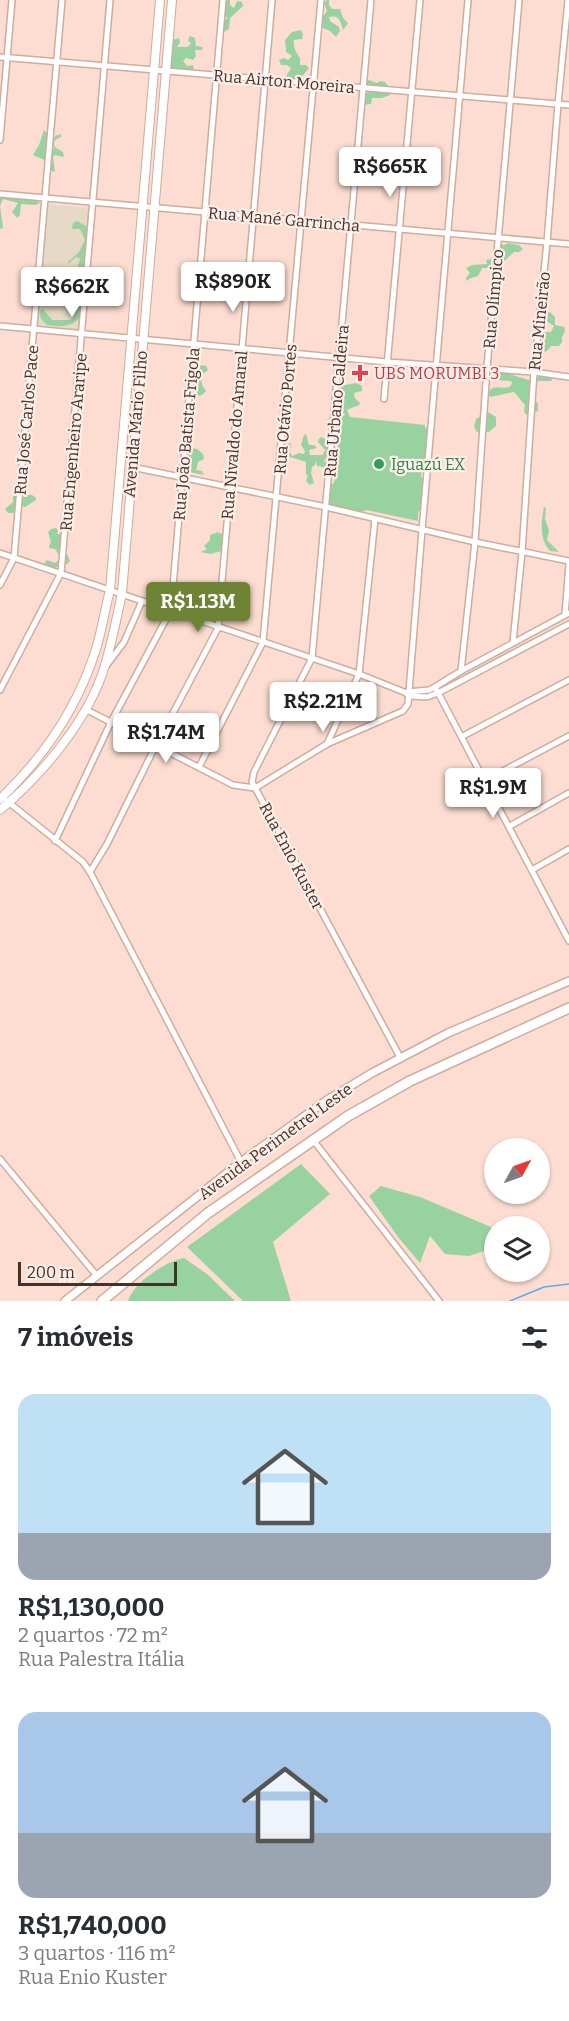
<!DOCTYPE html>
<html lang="pt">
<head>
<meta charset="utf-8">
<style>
	:root { --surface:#fff; --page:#f7f7f7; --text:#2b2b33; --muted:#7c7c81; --accent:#6e8334 }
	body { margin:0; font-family:Bitter,serif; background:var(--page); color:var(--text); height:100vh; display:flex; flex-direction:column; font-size:22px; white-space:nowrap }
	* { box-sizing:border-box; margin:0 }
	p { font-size:20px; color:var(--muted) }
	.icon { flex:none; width:33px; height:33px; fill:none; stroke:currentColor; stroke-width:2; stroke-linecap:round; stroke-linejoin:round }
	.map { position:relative; height:1301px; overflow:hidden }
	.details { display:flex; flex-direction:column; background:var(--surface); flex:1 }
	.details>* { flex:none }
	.needle { width:39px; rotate:50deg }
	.fabs { position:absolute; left:484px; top:1138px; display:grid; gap:12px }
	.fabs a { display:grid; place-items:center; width:66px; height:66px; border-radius:50%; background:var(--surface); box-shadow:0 2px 4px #0004; font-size:30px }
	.scale { position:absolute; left:18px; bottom:15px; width:159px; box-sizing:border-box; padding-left:6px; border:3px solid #41322c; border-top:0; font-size:16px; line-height:21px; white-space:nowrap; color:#41322c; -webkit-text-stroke:4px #ffeee8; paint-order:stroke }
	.price { position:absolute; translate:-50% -51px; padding:0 14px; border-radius:6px; background:#fff; color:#222; font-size:20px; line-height:39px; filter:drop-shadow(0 2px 3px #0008) }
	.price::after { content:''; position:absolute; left:50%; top:36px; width:18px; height:14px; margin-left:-9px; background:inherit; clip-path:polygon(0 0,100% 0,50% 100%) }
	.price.selected { background:var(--accent); color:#fff }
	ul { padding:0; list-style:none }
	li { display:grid; align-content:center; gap:12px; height:318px; padding:0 18px }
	li span { display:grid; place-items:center; height:186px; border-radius:18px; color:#555 }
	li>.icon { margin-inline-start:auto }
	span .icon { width:108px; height:108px; fill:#fffc; stroke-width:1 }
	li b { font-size:26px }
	h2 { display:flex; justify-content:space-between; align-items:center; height:72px; padding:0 18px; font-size:26px }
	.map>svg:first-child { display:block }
</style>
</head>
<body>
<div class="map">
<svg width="569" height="1301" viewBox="0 0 569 1301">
	<rect width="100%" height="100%" fill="#fdddd1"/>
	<polygon fill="#e6dac6" points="47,204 91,208 80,330 37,326"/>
	<g fill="#99d2a1">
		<polygon points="225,0 230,0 230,5 234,8 237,1 242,2 243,6 230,18 229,29 224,32 222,22 227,19 226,16 223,16"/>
		<path d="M 327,0 L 329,0 L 329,5 L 332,9 L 340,9 L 343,18 L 348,23 L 343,30 C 341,23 340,14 329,17 L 330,21 L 339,27 L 340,31 L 336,37 L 330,31 L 321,27 L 322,18 L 327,11 L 324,3 Z"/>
		<path d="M 301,30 L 303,34 L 302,39 L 294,40 C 293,46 296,53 300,58 L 300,65 L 306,65 L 309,68 L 300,79 L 286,80 L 285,78 L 291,68 L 287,65 L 281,65 L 279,60 L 284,58 L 288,60 L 292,56 L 286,52 L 285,40 L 292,32 Z"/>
		<polygon points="190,36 195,38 196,46 203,47 202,50 195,50 196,56 193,60 186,58 183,61 187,66 193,65 194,70 185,71 169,69 172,40 179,38 180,43 177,47 187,47 191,44 188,40"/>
		<polygon points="369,80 377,83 380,81 385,82 390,89 390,95 382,98 372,98 371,104 362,105 364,96 368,92 364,83"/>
		<path d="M 44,130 L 49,136 L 45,153 L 49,155 L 54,148 L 53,144 L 55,136 L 61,134 L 61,137 L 55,140 C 52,149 58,148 63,152 L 64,157 L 55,155 L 53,157 L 55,171 L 53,172 L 44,160 L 33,155 L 39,145 Z"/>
		<polygon points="4,196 37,200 40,203 35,205 21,204 20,215 17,218 12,212 18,203 3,199 0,206 3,228 0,229 0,198"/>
		<path d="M 77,221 L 86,226 C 91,240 84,258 82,273 C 82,279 83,276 83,283 C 84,293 81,305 80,316 C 73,328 60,327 47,325 L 41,319 L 39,311 L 43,309 L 52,320 L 70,320 L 75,314 C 75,305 77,297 77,289 C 77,277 76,270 80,259 L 76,257 L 68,264 L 68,262 L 79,252 L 85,240 L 80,229 L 73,229 L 72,228 L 73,223 Z"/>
		<path d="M 508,243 L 519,245 L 523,249 L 519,252 L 514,252 C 508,257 503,263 498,267 L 499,244 L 504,245 Z"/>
		<polygon points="492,259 490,268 482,268 478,276 471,278 466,281 466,278 470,273 466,268 472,265 487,264 486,260"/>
		<polygon points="547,312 550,312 555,317 555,325 564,327 565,331 562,337 562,342 559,346 551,346 546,352 539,346 542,339 541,332 551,332 554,326 543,319"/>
		<polygon points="196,351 200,354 199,365 206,366 208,370 201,375 202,385 206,391 202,395 195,396 191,400 191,392 195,391 192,381 195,370 193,366 196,364 193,362 194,352"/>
		<path d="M 341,372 L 345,374 L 344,381 L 345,385 L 356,383 L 362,386 L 362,391 L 354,393 L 355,398 L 360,403 L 359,405 L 347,410 L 350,417 L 425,425 L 425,429 L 428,426 L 430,429 L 427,460 L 422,469 L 421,477 L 425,479 L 421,509 L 418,512 L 418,521 L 366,510 C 356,515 341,509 330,506 L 330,501 L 325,499 L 323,495 L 326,487 L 334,483 L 341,416 L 344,416 L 345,414 L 337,409 L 337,404 L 344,401 L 342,396 L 343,391 L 338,389 L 339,374 Z"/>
		<path d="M 495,372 L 509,374 L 532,381 L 542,375 L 551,377 L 552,381 L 538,381 L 534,386 L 534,398 L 538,404 L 538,411 L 526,415 L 524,411 L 525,405 L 514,392 L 490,397 L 488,393 C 494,382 502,391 511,386 L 512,382 L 510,381 L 494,380 L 492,375 Z"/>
		<polygon points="488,412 496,417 496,426 489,432 477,432 474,427 476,419"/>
		<polygon points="306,434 309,445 314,445 317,448 309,450 310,455 323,455 324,451 326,451 318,442 319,439 321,437 328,440 329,453 324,461 328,465 327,471 325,472 323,467 317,466 316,461 315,465 312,467 311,473 314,483 310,485 306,481 308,476 306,474 306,462 287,456 284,451 287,444 291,443 290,452 292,456 299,453 304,454 305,451 301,445 304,435"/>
		<polygon points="191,448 197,449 203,454 204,459 198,462 196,470 202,471 204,475 189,472 187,469 192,464 188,460 188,451"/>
		<polygon points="13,495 32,495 36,498 36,500 25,507 22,506 21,500 17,501 14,513 8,513 5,509 13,502"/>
		<path d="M 544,507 L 546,508 L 545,519 L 549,530 L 547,540 L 559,552 L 550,551 C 539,539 541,522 544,507 Z"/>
		<polygon points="56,528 58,530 57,534 61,534 63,544 60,550 67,554 70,561 67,564 62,565 54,568 44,563 47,560 55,563 61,558 55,549 49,548 49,546 51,542 48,532 51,529"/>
		<polygon points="218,532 224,535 222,551 210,554 201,552 207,549 204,546 210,540 210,535"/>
		<polygon points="301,1164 330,1194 273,1242 291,1301 243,1301 187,1247"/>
		<polygon points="381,1186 420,1197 491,1227 487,1250 469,1256 445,1254 430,1236 420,1263 398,1237 369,1196"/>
		<path d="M 184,1258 L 207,1274 L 235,1301 L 128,1301 C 133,1283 166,1261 184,1258 Z"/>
	</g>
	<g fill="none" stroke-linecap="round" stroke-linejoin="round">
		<polyline stroke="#59aceb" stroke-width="1.5" points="510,1301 544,1287 569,1284"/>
		<defs>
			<g id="minor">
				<polyline points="371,0 312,658 254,772 252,782 401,1059"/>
				<polyline points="0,57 569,105"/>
				<polyline points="0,140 12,0"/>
				<polyline points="0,194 569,244"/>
				<polyline points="0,326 387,362 534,372 569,377"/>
				<polyline points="384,399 420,0"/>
				<polyline points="132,467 326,507 475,542 569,561"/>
				<polyline points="0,553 359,674 404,692 410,696"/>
				<polyline points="0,585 14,558 62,0"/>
				<polyline points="565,615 569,564"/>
				<polyline points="513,642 522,552 534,372 547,242 558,104 568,0"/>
				<polyline points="106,666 124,642 142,601"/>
				<polyline points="461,671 475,542 487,368 519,0"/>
				<polyline points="435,687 569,941"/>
				<polyline points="0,690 61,573 110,0"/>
				<polyline points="407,692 429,690 435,687 461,671 569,613"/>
				<polyline points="410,696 427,697 438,693 569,624"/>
				<polyline points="85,709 233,785 255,788"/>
				<polyline points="463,736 569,680"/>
				<polyline points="327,744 359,674 375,519"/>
				<polyline points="199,767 263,642 321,0"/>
				<polyline points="486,780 569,736"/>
				<polyline points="255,788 327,744 403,711 408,704 422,530 468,0"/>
				<polyline points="7,801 83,862 90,872 241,1162"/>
				<polyline points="510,826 569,793"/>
				<polyline points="55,841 111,722 171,610 223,0"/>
				<polyline points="532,870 569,849"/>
				<polyline points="90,872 107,844 156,745 218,628 272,0"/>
				<polyline points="313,1140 439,1301"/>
				<polyline points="0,1159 97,1276"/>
			</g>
			<polyline id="tertiary" points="65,1301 241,1162 327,1100 372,1073 448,1033 569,981"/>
			<g id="secondary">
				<path d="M 0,799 C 45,756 78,707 96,649 C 102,630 105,609 110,590 L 160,0"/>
				<path d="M 0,810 C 42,775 90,718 105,665 C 112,642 117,617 122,593 L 172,0"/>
			</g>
			<polyline id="trunk" points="102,1301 208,1213 348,1116 410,1081 569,1008"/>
		</defs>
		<use href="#minor" stroke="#d1ab9c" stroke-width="8"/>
		<use href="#tertiary" stroke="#d1ab9c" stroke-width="10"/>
		<use href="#secondary" stroke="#d1ab9c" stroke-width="10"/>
		<use href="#trunk" stroke="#d1ab9c" stroke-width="12"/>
		<use href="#minor" stroke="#fff" stroke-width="5"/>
		<use href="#tertiary" stroke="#fff" stroke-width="7"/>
		<use href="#secondary" stroke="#fff" stroke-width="8"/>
		<use href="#trunk" stroke="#fff" stroke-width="9"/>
	</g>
	<path fill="#e0444e" stroke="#ffeee8" stroke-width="2" d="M357 364h6v6h6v6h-6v6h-6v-6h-6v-6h6z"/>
	<circle fill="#2e9e5b" stroke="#ffeee8" stroke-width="2" cx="379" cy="464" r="6"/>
	<g text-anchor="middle" stroke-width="4.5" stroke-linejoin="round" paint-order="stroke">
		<g font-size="16" fill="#41322c" stroke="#ffeee8">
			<text transform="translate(284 81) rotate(5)" y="6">Rua Airton Moreira</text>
			<text transform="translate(284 219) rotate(5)" y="6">Rua Mané Garrincha</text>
			<text transform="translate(493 299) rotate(-85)" y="6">Rua Olímpico</text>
			<text transform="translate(539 321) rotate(-84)" y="6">Rua Mineirão</text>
			<text transform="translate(336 401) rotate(-85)" y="6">Rua Urbano Caldeira</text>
			<text transform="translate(285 409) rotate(-85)" y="6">Rua Otávio Portes</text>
			<text transform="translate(26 420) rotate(-85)" y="6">Rua José Carlos Pace</text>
			<text transform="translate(135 424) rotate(-85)" y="6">Avenida Mário Filho</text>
			<text transform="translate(186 434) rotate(-85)" y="6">Rua João Batista Frigola</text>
			<text transform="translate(234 435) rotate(-85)" y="6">Rua Nivaldo do Amaral</text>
			<text transform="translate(73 442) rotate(-85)" y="6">Rua Engenheiro Araripe</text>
			<text transform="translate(292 856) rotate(62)" y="6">Rua Enio Kuster</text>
			<text transform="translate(275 1141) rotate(-36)" y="6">Avenida Perimetrel Leste</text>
		</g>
		<g font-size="16" fill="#be3a42" stroke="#ffeee8" text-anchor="start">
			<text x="374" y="379">UBS MORUMBI 3</text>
		</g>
		<g font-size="16" fill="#27864d" stroke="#ffeee8" text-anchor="start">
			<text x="391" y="470">Iguazú EX</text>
		</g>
	</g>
</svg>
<div class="fabs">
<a><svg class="needle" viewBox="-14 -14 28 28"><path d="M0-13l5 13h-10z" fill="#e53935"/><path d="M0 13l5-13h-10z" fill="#7c7c81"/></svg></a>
<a><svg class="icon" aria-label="layers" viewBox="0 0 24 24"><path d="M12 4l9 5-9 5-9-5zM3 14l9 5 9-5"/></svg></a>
</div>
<div class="scale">200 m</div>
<b class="price" style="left:390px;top:198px">R$665K</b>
<b class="price" style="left:233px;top:313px">R$890K</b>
<b class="price" style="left:72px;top:318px">R$662K</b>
<b class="price selected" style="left:198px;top:633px">R$1.13M</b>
<b class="price" style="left:323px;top:733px">R$2.21M</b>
<b class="price" style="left:166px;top:764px">R$1.74M</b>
<b class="price" style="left:493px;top:819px">R$1.9M</b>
</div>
<section class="details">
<h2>7 imóveis<svg class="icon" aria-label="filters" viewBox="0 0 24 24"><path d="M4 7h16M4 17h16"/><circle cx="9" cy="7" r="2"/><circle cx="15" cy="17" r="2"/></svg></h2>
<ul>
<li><span style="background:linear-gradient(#bfe0f5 75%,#9aa5b1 0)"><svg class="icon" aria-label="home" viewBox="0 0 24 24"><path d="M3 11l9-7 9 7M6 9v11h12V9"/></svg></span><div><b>R$1,130,000</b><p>2 quartos · 72 m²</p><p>Rua Palestra Itália</p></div></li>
<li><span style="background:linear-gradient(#a9c7e8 65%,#9aa5b1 0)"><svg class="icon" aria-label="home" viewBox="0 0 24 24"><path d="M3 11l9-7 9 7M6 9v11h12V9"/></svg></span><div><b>R$1,740,000</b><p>3 quartos · 116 m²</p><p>Rua Enio Kuster</p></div></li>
</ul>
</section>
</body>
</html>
